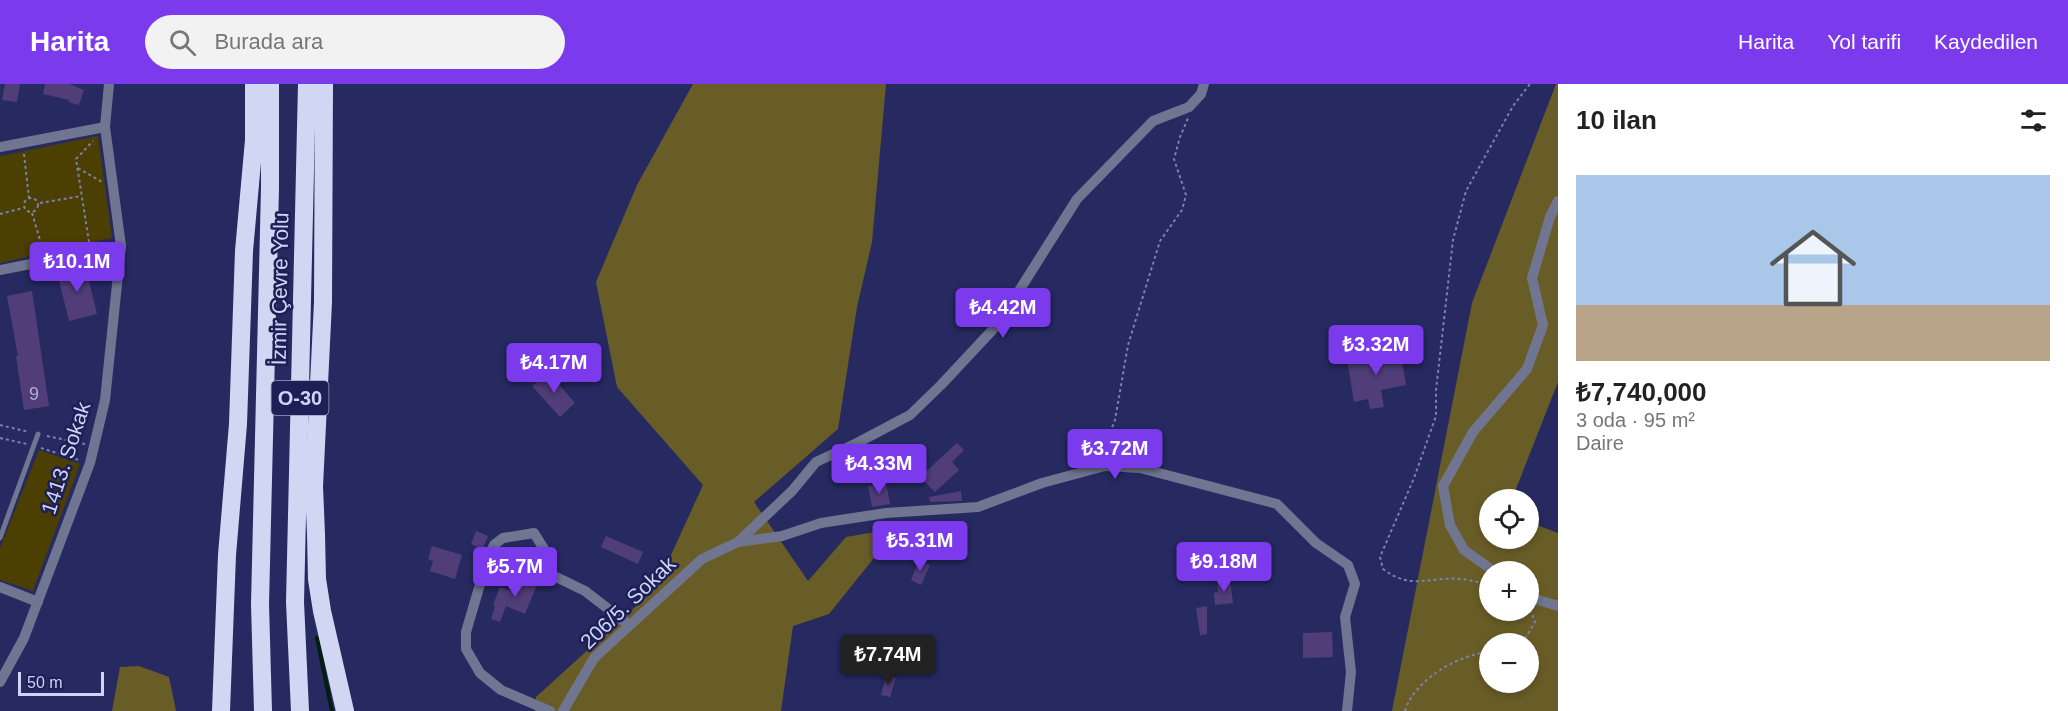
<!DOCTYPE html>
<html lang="tr">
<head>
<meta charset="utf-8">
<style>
	:root { --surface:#fff; --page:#f2f2f2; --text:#222; --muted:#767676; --accent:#7c3aed }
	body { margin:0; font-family:Helvetica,sans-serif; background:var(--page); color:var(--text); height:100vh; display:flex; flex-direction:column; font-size:22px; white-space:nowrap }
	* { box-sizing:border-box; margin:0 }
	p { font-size:20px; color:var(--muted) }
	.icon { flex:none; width:33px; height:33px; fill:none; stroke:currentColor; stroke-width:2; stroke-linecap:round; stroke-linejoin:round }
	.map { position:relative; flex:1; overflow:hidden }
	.sheet { display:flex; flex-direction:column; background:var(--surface); width:510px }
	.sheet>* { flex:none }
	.controls { position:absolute; left:1479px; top:405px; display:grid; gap:12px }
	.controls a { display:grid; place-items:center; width:60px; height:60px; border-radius:50%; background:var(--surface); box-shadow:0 3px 9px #0003; font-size:30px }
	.scale { position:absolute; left:18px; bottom:15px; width:86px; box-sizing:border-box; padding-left:6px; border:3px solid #ced4f7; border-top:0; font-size:16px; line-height:21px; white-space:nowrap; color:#ced4f7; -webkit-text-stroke:4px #1d1f55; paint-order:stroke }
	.price { position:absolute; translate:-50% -51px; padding:0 14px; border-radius:6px; background:var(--accent); color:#fff; font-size:20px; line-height:39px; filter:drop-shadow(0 2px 3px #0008) }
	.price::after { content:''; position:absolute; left:50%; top:36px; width:18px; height:14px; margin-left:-9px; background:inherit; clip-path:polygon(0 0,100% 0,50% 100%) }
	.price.current { background:#222; color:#fff }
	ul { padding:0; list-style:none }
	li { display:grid; align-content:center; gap:12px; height:318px; padding:0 18px }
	li span { display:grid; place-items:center; height:186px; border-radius:0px; color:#555 }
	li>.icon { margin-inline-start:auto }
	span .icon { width:108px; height:108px; fill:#fffc; stroke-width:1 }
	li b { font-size:26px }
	h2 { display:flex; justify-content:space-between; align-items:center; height:72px; padding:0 18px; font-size:26px }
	header { display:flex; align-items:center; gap:36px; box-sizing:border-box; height:84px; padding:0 30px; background:var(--accent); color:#fff }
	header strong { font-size:28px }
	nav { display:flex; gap:33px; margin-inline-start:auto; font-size:21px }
	.search { width:420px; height:54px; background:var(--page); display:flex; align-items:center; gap:15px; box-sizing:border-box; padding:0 21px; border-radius:33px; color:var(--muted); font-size:22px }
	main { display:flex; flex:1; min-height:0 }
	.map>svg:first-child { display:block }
</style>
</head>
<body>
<header>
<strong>Harita</strong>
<div class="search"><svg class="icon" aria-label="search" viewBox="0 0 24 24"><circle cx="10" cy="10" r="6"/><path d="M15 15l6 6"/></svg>Burada ara</div>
<nav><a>Harita</a><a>Yol tarifi</a><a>Kaydedilen</a></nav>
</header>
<main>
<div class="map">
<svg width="1558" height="627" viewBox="0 0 1558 627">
	<rect width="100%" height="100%" fill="#262a61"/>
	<g fill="#4b3f01">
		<polygon points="98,52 112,154 0,179 0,72"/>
		<polygon points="39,366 80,380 33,507 0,496 0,464"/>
	</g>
	<g fill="#695d27" fill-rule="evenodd">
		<polygon points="693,0 886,0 872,158 857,223 838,345 754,418 808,497 846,453 898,444 829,530 793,542 781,627 535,627 536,613 656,504 703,401 617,303 596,198 637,101"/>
		<path d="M 1556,0 L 1558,0 L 1558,298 L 1512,415 L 1490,416 L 1490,454 L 1528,454 L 1529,438 L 1558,449 L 1558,627 L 1392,627 L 1472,219 ZM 1490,488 L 1528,488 L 1528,526 L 1490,526 ZM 1490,560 L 1528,560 L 1528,598 L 1490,598 Z"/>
		<polygon points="139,582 169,593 176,627 112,627 120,583"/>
	</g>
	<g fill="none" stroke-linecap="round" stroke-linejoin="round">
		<polyline stroke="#011f0f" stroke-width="4" points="317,554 332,627"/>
	</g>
	<g fill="#513e79">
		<polygon points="5,0 20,0 17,18 2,16"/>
		<polygon points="45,0 69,0 84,6 79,21 68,18 69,16 43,10"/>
		<polygon points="85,181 97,230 69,237 57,188"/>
		<polygon points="32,207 49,322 24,326 16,272 18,272 7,212"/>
		<polygon points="1400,266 1406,301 1381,306 1384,323 1370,325 1368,315 1354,318 1347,275"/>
		<polygon points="548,288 575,319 560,333 532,302"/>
		<polygon points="957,359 964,366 952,378 959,386 935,408 920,393"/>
		<polygon points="886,399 890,420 872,423 868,402"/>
		<polygon points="961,407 962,417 930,418 929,413"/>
		<polygon points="476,447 488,452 483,465 471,460"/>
		<polygon points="606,452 643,468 638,480 601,463"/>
		<polygon points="432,462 462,471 455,495 430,487 433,477 428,475"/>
		<polygon points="919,476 930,481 921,501 911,496"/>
		<polygon points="525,490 539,496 525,530 506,522 500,538 491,535 495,522 493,521 500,503 517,509"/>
		<polygon points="1230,495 1233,519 1215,521 1214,509 1218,508 1217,496"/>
		<polygon points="1207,522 1207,550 1200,551 1196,524"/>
		<polygon points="1332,548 1333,573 1303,574 1303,549"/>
		<polygon points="886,591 896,594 890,613 881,611"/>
	</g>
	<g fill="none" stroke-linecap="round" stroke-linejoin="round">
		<g stroke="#7c81ae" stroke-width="2" stroke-dasharray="3 3" stroke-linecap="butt">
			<polyline points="24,70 29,114"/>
			<polyline points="78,84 102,98"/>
			<circle cx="31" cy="121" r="7"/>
			<polyline points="40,119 81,112"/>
			<polyline points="32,129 43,166"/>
			<polyline points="0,130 23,124"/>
			<polyline points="89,158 76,75 93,57"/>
			<polyline points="0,341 29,348"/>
			<polyline points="47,352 85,360"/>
			<polyline points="0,354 27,360"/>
			<polyline points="41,364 79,376"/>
			<polyline points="1101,371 1115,336 1128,261 1160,157 1182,126 1186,111 1174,75 1180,53 1188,34"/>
			<path d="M 1490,501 C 1480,499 1471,496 1461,495 C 1429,492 1412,507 1383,485 L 1380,473 L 1414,394 L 1436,332 L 1436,306 L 1453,156 L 1466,107 L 1513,22 L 1530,0"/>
			<polyline points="1522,560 1535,538 1530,525"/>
			<path d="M 1405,627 C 1414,596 1459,570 1490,568"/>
		</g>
		<polyline stroke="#707691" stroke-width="5" points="0,454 38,350"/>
		<g stroke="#707691" stroke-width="10">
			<polyline points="0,63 105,43"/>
			<polyline points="0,186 121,162"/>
			<polyline points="738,458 782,452 821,439 886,429 978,423 1042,399 1105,382 1140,384 1277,420 1316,459 1348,481 1355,500 1345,533 1351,588 1347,627"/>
			<polyline points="1495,488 1464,466 1450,441 1443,402 1473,348 1527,285 1543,241 1532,194 1550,133 1558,117"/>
			<polyline points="0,503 38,518"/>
			<polyline points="1528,510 1535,515 1558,522"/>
			<polyline points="0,598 24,554 90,379 105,316 121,162 105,43 109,0"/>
			<polyline points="550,627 501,606 480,589 466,565 466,548 488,473 494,461 503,454 534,449 544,465 552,491 585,507 629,541"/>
			<polyline points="563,627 594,574 702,475 738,458 792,407 816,378 857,359 910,331 941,301 998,240 1077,115 1153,37 1189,23 1201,10 1204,0"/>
		</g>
		<g stroke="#d1d7f3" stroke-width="18">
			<polyline points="324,0 323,218 314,402 316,450 317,495 322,527 345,627"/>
			<polyline points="221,627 227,471 238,340 244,167 254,56 254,0"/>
			<polyline points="263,627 260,520 270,104 270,0"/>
			<polyline points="300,627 295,518 307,0"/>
		</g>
	</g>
	<g text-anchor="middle" stroke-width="5" stroke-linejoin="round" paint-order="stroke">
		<g font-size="18" fill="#afaed8">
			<text x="34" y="316">9</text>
		</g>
		<rect fill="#1d1f55" stroke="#999ec6" stroke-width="1.5" x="271.5" y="297" width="57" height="34" rx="4.5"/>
		<g font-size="20" font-weight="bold" fill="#ced4f7">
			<text x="300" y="321">O-30</text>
		</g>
		<g font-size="21" fill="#ced4f7" stroke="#1d1f55">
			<text transform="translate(280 205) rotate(-89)" y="7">İzmir Çevre Yolu</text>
			<text transform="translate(66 374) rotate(-72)" y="7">1413. Sokak</text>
			<text transform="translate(628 519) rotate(-44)" y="7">206/5. Sokak</text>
		</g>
	</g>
</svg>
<div class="controls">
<a><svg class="icon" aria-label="locate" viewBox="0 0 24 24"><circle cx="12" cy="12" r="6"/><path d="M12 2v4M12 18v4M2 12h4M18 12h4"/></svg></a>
<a>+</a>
<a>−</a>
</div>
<div class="scale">50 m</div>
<b class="price" style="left:77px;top:209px">₺10.1M</b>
<b class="price" style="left:1003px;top:255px">₺4.42M</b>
<b class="price" style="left:1376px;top:292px">₺3.32M</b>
<b class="price" style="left:554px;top:310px">₺4.17M</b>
<b class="price" style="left:1115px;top:396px">₺3.72M</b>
<b class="price" style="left:879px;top:411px">₺4.33M</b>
<b class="price" style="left:920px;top:488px">₺5.31M</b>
<b class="price" style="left:1224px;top:509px">₺9.18M</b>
<b class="price" style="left:515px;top:514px">₺5.7M</b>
<b class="price current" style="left:888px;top:602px">₺7.74M</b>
</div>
<section class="sheet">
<h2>10 ilan<svg class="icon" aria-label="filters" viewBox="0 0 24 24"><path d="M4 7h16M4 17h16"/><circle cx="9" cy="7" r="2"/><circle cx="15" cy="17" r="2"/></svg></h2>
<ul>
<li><span style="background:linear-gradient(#a9c7e8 70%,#b9a48a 0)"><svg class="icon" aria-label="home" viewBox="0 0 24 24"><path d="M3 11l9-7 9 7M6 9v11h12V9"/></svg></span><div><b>₺7,740,000</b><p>3 oda · 95 m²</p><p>Daire</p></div></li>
</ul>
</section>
</main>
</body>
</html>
